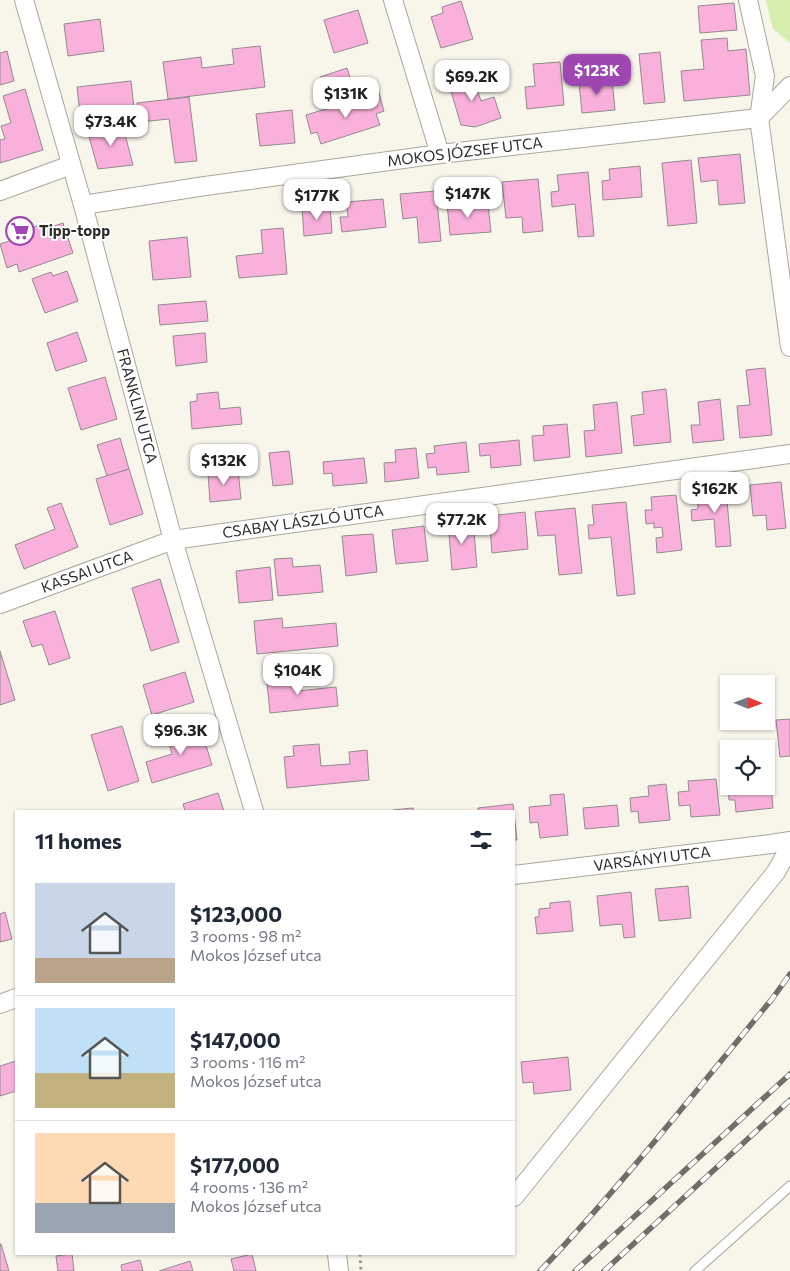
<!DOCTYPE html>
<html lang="en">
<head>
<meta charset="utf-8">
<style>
	:root { --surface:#fff; --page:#f2f2f3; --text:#1f2937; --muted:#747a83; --line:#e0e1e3; --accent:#9e46b2 }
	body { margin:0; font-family:Commissioner,sans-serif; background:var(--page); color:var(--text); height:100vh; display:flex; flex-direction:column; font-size:19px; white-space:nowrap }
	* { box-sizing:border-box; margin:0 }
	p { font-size:16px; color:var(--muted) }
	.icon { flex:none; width:28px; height:28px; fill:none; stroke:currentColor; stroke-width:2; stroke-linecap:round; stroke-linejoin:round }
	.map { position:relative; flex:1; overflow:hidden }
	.side { position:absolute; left:15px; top:810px; width:500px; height:445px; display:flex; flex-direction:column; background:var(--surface); border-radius:0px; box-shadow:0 1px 4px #0004 }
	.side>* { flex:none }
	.needle { width:32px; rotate:91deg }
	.controls { position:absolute; left:720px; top:675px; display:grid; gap:10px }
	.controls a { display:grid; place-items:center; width:55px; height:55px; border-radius:0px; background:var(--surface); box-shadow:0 1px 4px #0004; font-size:25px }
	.price { position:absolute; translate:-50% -42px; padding:0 11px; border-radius:10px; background:#fff; color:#222; font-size:16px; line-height:32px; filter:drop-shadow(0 1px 2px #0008) }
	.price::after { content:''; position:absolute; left:50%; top:30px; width:15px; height:11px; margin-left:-8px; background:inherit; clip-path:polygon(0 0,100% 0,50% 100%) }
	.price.on { background:var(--accent); color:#fff }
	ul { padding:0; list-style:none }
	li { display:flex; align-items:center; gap:15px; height:125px; padding:0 20px }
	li+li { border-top:1px solid var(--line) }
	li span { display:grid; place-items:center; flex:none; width:140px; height:100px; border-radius:0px; color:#555 }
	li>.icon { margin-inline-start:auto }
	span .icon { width:60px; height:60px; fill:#fffc; stroke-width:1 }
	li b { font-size:21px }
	h2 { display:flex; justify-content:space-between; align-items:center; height:60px; padding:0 20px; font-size:21px }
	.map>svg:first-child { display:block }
</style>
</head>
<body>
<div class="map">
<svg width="790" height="1271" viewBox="0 0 790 1271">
	<rect width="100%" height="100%" fill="#f8f6eb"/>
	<polygon fill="#d5eeb0" points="766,0 790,0 790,43 773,29"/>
	<g fill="#f9b1db" stroke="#938a8f">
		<polygon points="461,1 473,39 441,48 431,17 443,13 442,7"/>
		<polygon points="734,3 737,30 700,33 698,6"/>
		<polygon points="358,10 368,43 334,53 324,20"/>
		<polygon points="100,19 104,51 68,56 64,24"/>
		<polygon points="727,38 728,51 746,49 750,95 684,101 681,71 704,69 701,40"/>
		<polygon points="260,46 265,87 168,99 163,62 201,57 202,68 234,64 232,49"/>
		<polygon points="7,51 14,81 0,85 0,53"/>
		<polygon points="660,52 665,102 644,104 639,54"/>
		<polygon points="560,62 564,105 527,109 525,87 535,86 533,64"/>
		<polygon points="347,68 357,100 330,108 320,77"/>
		<polygon points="471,71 481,101 494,97 501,118 475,127 461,125 447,78"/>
		<polygon points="612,79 615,110 582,113 579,83"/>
		<polygon points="131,81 134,108 80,114 77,87"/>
		<polygon points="25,89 43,150 0,163 0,140 5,139 1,126 11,123 3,96"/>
		<polygon points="379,93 384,111 376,114 380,125 321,144 317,132 311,134 306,115"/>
		<polygon points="189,97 197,161 175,163 169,119 140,122 137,103"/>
		<polygon points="292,110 295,143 260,146 256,114"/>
		<polygon points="122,123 133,165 98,169 88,133"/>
		<polygon points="740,154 745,203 719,205 717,180 701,182 698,158"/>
		<polygon points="691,160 697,223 668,226 662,163"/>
		<polygon points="640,166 642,197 603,200 602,181 610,180 609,169"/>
		<polygon points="588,172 594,236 578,237 575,204 552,207 551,192 559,191 557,175"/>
		<polygon points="538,179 543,231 523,233 522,217 506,218 502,182"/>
		<polygon points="436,191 441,241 419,243 417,217 403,219 400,194"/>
		<polygon points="383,199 386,227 342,232 340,217 348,217 346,202"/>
		<polygon points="468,201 468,207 488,205 491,232 450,235 447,203"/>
		<polygon points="330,205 332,233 304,236 302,208"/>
		<polygon points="63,223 73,253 19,272 17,264 7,268 0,244 25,236 23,231 40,225 42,230"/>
		<polygon points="283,228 287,274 239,278 236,256 263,253 261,230"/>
		<polygon points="187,237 191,277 153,280 149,241"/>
		<polygon points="67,271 78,301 45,313 32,279 51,272 53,276"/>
		<polygon points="206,301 208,321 160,325 158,305"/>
		<polygon points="77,332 87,361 56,371 47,343"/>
		<polygon points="205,333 207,362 176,366 173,336"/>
		<polygon points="765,368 772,435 740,438 737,406 750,405 746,370"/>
		<polygon points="105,377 117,419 81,430 68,388"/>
		<polygon points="666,389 671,442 634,446 631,416 644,414 642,392"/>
		<polygon points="218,392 220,409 240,407 242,424 192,429 190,402 197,401 197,394"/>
		<polygon points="720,399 724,440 693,443 691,425 700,425 698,402"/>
		<polygon points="617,402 622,453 586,457 584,431 595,430 593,405"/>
		<polygon points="567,424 570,457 534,461 532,436 544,435 543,426"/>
		<polygon points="120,438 129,469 107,476 97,445"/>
		<polygon points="519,440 521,465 491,468 490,455 480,456 479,444"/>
		<polygon points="466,442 469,472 437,475 436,467 428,468 426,454 435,453 434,446"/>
		<polygon points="416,448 419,478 385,482 384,463 396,462 395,450"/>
		<polygon points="289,451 293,484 273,486 269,453"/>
		<polygon points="364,458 367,483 333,486 332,473 324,474 323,462"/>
		<polygon points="129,469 143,514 110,525 96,479"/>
		<polygon points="238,470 241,499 210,502 208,473"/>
		<polygon points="781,482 786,528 767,530 766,515 753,516 750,485"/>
		<polygon points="726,489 731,546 716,547 714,519 692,521 691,510 698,509 697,492"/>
		<polygon points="676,495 682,550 657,553 656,538 663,537 662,527 654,528 654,523 646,524 645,510 652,510 651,497"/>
		<polygon points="626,502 635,594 617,596 611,537 589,539 588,525 594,525 592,505"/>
		<polygon points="61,503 78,547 24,569 15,545 55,529 47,508"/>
		<polygon points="575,508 582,573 559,575 555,535 538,536 535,512"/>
		<polygon points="525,512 528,549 492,553 489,516"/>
		<polygon points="473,520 477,567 452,570 448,522"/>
		<polygon points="424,526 428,561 396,564 392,530"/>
		<polygon points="373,534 377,572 346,576 342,536"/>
		<polygon points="292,558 293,567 320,565 323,592 278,596 274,559"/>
		<polygon points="270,567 273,600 239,603 236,571"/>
		<polygon points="160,579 179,642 151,651 132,588"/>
		<polygon points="55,611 70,658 49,665 42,644 32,647 23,621"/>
		<polygon points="282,618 283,628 336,623 338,646 257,654 254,621"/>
		<polygon points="0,651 15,700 0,705"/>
		<polygon points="296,671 298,691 336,687 338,706 270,713 267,683 284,681 283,672"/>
		<polygon points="185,672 194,702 152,715 143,685"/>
		<polygon points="790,719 790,756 780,757 776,720"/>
		<polygon points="122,726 139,781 108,791 91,735"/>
		<polygon points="200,726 212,765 152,783 146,762 172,754 167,737"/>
		<polygon points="319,744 321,766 350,764 349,752 367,750 369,780 287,788 284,757 294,756 293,746"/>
		<polygon points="766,775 770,775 773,808 736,812 735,800 729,800 728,785 729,786 766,786"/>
		<polygon points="716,779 720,815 691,817 690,805 679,806 678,792 689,791 688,781"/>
		<polygon points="666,784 670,820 639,823 638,811 631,812 630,798 649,796 648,786"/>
		<polygon points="218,793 224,811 185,811 183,804"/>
		<polygon points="564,794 568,835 540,838 538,822 530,823 529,807 551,805 550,795"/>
		<polygon points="513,804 517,840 514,840 514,811 478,811 478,808"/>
		<polygon points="617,805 619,826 585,829 583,808"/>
		<polygon points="413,808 414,811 394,811 393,810"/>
		<polygon points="688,886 691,918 659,921 655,889"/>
		<polygon points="631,892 635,937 624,938 622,924 600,926 597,896"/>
		<polygon points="570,901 573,931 537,934 535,917 539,917 539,909 550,908 550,903"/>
		<polygon points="5,912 12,939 0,942 0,914"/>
		<polygon points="568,1057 571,1090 534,1094 533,1082 523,1083 521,1062"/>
		<polygon points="16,1061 16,1091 0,1096 0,1066"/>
		<polygon points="0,1244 1,1244 9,1271 0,1271"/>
		<polygon points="72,1254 74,1271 58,1271 56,1256"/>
		<polygon points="252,1254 256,1271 234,1271 231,1259"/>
		<polygon points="140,1260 143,1271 122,1271 121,1265"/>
		<polygon points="190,1261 193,1271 159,1271"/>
	</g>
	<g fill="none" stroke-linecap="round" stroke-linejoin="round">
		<defs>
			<polyline id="lane" points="695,1271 790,1186"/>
			<g id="street">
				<polyline points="24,0 83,205 173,540 254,811"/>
				<polyline points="393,0 440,154"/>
				<polyline points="748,0 765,76 759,118 790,347"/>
				<polyline points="759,118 790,86"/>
				<polyline points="0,191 71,165"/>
				<polyline points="83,205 205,186 440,154 759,118"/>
				<polyline points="0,604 173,540 790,454"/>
				<polyline points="514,875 771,844 790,841"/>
				<polyline points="0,1004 16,998"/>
				<polyline points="514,1197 776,872 790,847"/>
				<polyline points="337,1254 339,1271"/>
			</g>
		</defs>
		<use href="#lane" stroke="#a9a79e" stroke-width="11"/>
		<use href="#street" stroke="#a9a79e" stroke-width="20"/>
		<polyline stroke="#999890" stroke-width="3" stroke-dasharray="2.5 4" stroke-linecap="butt" points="360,1254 361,1271"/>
		<use href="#lane" stroke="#fff" stroke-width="9"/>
		<use href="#street" stroke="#fff" stroke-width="18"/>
		<defs>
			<g id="rail">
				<path d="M 540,1271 C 622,1185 696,1091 772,999 L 790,974"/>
				<polyline points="575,1271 790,1074"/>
				<polyline points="604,1271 790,1100"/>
			</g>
		</defs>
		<use href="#rail" stroke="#6f6e68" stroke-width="5.5"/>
		<use href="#rail" stroke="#fff" stroke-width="4" stroke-dasharray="11" stroke-linecap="butt"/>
	</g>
	<defs>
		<symbol id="supermarket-ring" viewBox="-11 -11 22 22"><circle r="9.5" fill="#fff" stroke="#9e46b2" stroke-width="1.5"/><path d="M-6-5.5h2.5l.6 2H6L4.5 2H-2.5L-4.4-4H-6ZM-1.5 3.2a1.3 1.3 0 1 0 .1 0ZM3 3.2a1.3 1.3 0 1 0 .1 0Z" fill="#9e46b2"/></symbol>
	</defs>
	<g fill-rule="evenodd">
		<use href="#supermarket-ring" x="4" y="215" width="32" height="32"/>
	</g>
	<g text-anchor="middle" stroke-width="4" stroke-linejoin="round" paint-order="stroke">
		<g font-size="15" fill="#2d2d29" stroke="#fff">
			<text transform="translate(465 152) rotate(-7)" y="5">MOKOS JÓZSEF UTCA</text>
			<text transform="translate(137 406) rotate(75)" y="5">FRANKLIN UTCA</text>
			<text transform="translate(303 522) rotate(-8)" y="5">CSABAY LÁSZLÓ UTCA</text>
			<text transform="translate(87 572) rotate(-20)" y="5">KASSAI UTCA</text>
			<text transform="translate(652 859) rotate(-7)" y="5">VARSÁNYI UTCA</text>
		</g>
		<g font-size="15" font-weight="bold" fill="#2d2d29" stroke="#fff" text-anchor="start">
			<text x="39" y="236">Tipp-topp</text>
		</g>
	</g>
</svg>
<div class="controls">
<a><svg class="needle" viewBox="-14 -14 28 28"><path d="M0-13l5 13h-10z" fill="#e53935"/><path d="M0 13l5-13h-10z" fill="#747a83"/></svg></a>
<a><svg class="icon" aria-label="locate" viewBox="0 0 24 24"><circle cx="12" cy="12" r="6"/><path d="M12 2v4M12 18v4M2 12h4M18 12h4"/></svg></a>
</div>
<b class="price on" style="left:597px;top:96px">$123K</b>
<b class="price" style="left:472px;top:102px">$69.2K</b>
<b class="price" style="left:346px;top:119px">$131K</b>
<b class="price" style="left:111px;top:147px">$73.4K</b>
<b class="price" style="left:468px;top:219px">$147K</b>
<b class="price" style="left:317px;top:221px">$177K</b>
<b class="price" style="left:224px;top:486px">$132K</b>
<b class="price" style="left:715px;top:514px">$162K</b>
<b class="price" style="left:462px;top:545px">$77.2K</b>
<b class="price" style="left:298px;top:696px">$104K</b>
<b class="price" style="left:181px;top:756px">$96.3K</b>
<section class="side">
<h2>11 homes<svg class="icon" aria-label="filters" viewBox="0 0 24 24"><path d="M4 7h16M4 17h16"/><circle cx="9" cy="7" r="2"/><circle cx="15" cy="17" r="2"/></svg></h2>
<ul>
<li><span style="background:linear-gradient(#c9d6e8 75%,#b9a48a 0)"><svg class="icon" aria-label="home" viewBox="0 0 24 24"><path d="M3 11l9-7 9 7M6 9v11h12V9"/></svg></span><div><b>$123,000</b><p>3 rooms · 98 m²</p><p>Mokos József utca</p></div></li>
<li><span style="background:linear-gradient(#bfe0f5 65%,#c2b280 0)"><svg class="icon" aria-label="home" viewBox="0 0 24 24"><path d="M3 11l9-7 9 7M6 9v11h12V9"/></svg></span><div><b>$147,000</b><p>3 rooms · 116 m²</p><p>Mokos József utca</p></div></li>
<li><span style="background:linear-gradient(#ffd9b3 70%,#9aa5b1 0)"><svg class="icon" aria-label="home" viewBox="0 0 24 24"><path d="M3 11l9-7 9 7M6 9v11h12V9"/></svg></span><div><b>$177,000</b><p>4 rooms · 136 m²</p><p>Mokos József utca</p></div></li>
</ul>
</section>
</div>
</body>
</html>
